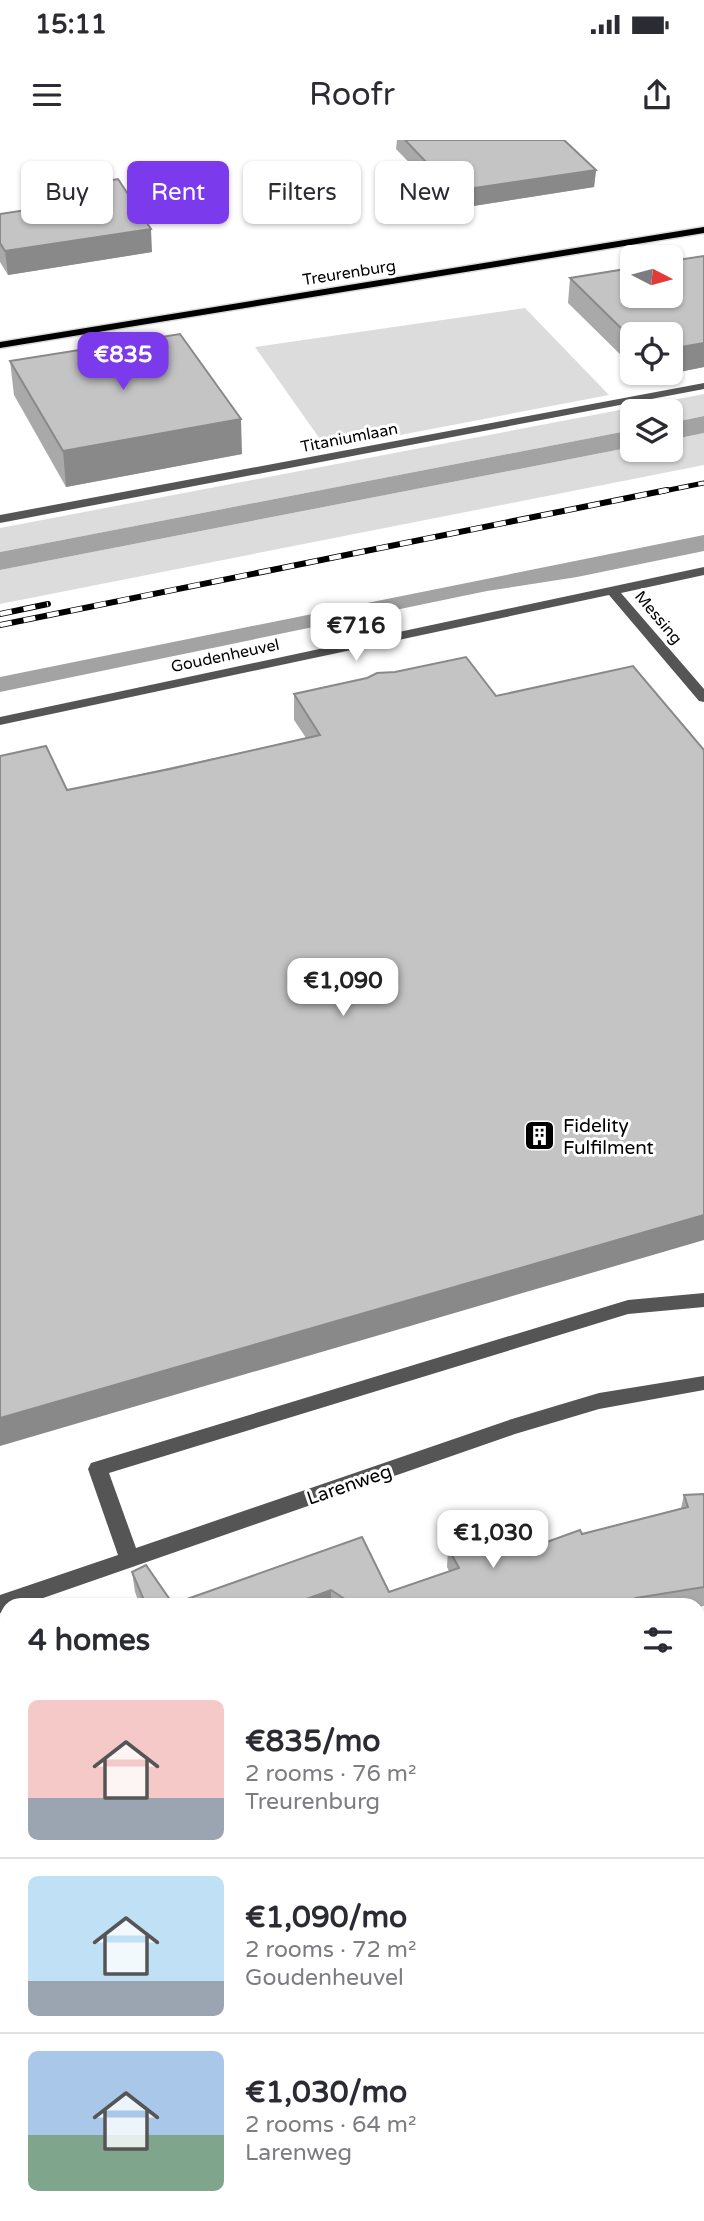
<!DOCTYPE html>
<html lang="en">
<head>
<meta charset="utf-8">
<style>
	:root { --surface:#fff; --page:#f2f2f3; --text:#2b2b33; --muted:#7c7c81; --line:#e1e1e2; --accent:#7c3aed }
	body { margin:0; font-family:"Varela Round",sans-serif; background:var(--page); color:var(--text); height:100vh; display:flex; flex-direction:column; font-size:26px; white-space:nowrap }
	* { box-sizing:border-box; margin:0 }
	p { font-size:23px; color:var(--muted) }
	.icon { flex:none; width:38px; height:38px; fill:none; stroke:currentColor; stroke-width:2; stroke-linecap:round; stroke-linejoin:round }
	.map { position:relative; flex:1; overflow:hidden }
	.drawer { position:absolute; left:0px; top:1458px; width:705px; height:625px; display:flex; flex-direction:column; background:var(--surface); border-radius:21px 21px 0 0; box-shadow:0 2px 5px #0004 }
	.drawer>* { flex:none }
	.hud { position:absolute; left:21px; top:21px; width:663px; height:63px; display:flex; gap:14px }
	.needle { width:46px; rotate:96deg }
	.buttons { position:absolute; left:620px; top:105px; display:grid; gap:14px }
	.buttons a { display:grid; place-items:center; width:63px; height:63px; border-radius:10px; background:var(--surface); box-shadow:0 2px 5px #0004; font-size:35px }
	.price { position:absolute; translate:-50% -60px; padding:0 16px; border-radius:14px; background:#fff; color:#222; font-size:23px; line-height:46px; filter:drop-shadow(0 2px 4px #0008) }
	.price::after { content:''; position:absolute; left:50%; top:42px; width:21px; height:16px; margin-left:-10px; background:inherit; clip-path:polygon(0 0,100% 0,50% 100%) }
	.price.on { background:var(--accent); color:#fff }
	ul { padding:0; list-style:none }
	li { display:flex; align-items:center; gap:21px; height:175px; padding:0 28px }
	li+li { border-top:2px solid var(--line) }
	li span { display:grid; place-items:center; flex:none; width:196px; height:140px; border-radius:10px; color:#555 }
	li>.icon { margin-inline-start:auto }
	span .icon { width:84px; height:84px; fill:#fffc; stroke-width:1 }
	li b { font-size:30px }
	h2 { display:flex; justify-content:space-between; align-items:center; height:84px; padding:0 28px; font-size:30px }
	.chip { padding:0 24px; border-radius:10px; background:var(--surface); box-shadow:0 2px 5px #0004; font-size:24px; line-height:63px }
	.chip.on { background:var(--accent); color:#fff }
	.status { display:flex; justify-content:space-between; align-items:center; height:49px; padding:0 35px; background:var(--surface); direction:ltr }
	.status svg { height:19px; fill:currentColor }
	header { display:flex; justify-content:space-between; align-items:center; height:91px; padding:0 28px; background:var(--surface); font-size:32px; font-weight:600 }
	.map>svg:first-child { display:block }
</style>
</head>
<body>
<div class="status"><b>15:11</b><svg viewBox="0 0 49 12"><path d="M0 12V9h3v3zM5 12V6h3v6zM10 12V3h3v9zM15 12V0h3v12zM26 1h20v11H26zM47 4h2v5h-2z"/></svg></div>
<header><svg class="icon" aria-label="menu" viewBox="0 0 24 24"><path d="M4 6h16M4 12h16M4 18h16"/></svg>Roofr<svg class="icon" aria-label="share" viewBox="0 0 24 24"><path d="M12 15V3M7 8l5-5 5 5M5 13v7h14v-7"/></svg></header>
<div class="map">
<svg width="704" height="2081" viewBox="0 0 704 2081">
	<rect width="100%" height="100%" fill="#fff"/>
	<g fill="#dcdcdc">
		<polygon points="525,168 609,255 327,309 255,207"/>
		<polygon points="704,254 704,276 670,283 670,271 632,271 632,290 0,412 0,388"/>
		<polygon points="704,293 704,325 0,464 0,430 632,307 632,310 670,310 670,300"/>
	</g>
	<g fill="#a3a3a3">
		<polygon points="704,276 704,293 670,300 670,283"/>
		<polygon points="632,290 632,307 0,430 0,412"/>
		<polygon points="704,395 704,411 577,437 487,451 0,552 0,537"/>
	</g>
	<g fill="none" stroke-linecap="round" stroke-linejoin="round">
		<defs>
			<polygon id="major" points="704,87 704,93 0,208 0,202"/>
		</defs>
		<use href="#major" stroke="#dbdbdb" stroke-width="3"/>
		<g fill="#555" fill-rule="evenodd">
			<polygon points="704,243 704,249 0,383 0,375"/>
			<polygon points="704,427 704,435 621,453 704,549 704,562 699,561 609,455 0,585 0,577"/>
			<polygon points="704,1153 704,1167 628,1174 109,1333 136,1408 512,1279 599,1253 704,1236 704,1250 599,1269 515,1294 23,1465 7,1465 7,1470 0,1473 0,1455 118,1415 88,1329 91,1323 628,1160"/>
			<polygon points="704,1513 704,1531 698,1532 698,1514"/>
			<polygon points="704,2065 704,2081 685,2081 688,2076 698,2076 698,2068"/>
			<polygon points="527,2076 553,2076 556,2081 529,2081"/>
		</g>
		<use href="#major" fill="#000" fill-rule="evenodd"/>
		<defs>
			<polyline id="rail-far1" points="659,352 704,343"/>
			<g id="rail">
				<polyline points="0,474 48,464"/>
				<polyline points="0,485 667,350"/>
			</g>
		</defs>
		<use href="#rail-far1" stroke="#000" stroke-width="5"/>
		<use href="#rail" stroke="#000" stroke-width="6"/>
		<use href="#rail-far1" stroke="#fff" stroke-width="3.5" stroke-dasharray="10" stroke-linecap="butt"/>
		<use href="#rail" stroke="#fff" stroke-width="4.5" stroke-dasharray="12" stroke-linecap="butt"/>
	</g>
	<g fill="#a9a9a9">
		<polygon points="397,0 564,0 596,30 594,47 454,69 396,9"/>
		<polygon points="82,45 152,112 8,135 0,122 0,74 73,63 72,51 82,50"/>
		<polygon points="704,116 704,227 644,239 638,233 670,233 632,194 632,226 568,163 570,138"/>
		<polygon points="10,221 242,314 66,347 14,255"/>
		<polygon points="367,538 0,1306 67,650 306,598 294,580 294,554"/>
		<polygon points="704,1354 704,1466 698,1467 698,1465 140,1465 135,1452 132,1432 173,1464 362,1397 389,1452 449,1431 447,1427 448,1408 519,1412 582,1394 681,1368 684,1355"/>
		<polygon points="0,1620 7,1640 7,1989 0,1976 0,1880 6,1877 0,1869"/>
	</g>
	<g fill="#898989">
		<polygon points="596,30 594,47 454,69 454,51"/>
		<polygon points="151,89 152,112 8,135 5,111"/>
		<polygon points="704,203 704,227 644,239 645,233 670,233 670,209"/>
		<polygon points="241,279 242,314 66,347 63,311"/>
		<polygon points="704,1075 704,1100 0,1306 0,1278"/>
		<polygon points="331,1450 331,1465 290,1465"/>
		<polygon points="636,1458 635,1465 618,1465"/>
		<polygon points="704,1653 704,1670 698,1672 698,1655"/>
		<polygon points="704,1942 704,1957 698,1959 698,1944"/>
	</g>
	<g fill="#c4c4c4" stroke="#898989" stroke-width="2">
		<polygon points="405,0 564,0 596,30 454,51"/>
		<polygon points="118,39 151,89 5,111 0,103 0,74 79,62 72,51 85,49 82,45"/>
		<polygon points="704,116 704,203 670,209 670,194 632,194 632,199 570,138 632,128 632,156 670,156 670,121"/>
		<polygon points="180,194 241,279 63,311 10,221"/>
		<polygon points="466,517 496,556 633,526 704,610 704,1075 0,1278 0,616 46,606 67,650 170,629 320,595 294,554 367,538 377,533 395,532"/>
		<polygon points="704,1354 704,1447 636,1458 618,1465 354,1465 331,1450 290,1465 146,1465 132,1432 146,1425 173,1464 362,1397 389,1452 459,1428 448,1408 505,1388 519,1412 580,1390 582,1394 688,1367 684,1355"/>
		<polygon points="704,1560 704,1653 698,1655 698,1561"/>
		<polygon points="0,1620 7,1640 7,1868 0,1858"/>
		<polygon points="704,1803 704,1942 698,1944 698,1805"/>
		<polygon points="7,1877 7,1981 0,1968 0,1880"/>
		<polygon points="30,2076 139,2076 141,2081 31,2081"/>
		<polygon points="341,2076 463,2076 467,2081 340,2081"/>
	</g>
	<defs>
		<symbol id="building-square" viewBox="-11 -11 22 22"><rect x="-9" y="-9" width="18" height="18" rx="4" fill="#000" stroke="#fff"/><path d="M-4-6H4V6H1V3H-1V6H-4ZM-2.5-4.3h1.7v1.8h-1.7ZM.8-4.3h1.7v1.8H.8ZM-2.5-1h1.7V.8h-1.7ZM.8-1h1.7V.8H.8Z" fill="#fff"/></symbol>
	</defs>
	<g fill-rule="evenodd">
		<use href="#building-square" x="522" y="978" width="35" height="35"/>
	</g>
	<g text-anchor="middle" stroke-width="6" stroke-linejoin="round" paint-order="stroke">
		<g font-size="16" fill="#000" stroke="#fff">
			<text transform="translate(349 132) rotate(-9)" y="6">Treurenburg</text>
			<text transform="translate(349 297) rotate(-11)" y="6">Titaniumlaan</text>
			<text transform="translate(659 477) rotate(50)" y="6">Messing</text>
			<text transform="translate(225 515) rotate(-12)" y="6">Goudenheuvel</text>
		</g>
		<g font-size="19" fill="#000" stroke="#fff" text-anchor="start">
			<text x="563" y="992">Fidelity<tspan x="563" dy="22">Fulfilment</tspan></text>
		</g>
		<g font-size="19" fill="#000" stroke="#fff">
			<text transform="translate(349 1344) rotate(-19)" y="7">Larenweg</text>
		</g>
	</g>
</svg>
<div class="buttons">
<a><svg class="needle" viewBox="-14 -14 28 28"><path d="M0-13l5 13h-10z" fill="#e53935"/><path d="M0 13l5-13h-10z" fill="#7c7c81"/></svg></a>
<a><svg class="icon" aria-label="locate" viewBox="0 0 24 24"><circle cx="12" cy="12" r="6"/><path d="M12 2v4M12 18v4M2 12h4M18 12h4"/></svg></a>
<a><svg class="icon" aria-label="layers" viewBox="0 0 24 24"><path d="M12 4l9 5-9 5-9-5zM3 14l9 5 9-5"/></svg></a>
</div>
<b class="price on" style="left:123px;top:252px">€835</b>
<b class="price" style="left:356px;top:523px">€716</b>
<b class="price" style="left:343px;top:878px">€1,090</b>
<b class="price" style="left:493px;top:1430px">€1,030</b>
<div class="hud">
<a class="chip">Buy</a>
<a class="chip on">Rent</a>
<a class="chip">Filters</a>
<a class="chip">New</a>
</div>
<section class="drawer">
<h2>4 homes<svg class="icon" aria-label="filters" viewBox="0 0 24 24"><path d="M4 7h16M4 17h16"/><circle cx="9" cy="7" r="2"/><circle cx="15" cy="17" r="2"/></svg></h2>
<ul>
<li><span style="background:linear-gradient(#f6c9c9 70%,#9aa5b1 0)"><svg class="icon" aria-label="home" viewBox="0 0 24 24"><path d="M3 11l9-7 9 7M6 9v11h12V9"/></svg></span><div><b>€835/mo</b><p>2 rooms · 76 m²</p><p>Treurenburg</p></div></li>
<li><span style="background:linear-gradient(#bfe0f5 75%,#9aa5b1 0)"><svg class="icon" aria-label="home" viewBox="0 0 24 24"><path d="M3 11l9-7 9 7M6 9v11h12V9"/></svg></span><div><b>€1,090/mo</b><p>2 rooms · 72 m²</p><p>Goudenheuvel</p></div></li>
<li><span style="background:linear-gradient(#a9c7e8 60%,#7fa58c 0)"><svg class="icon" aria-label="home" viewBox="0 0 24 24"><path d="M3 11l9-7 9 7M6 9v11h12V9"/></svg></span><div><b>€1,030/mo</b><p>2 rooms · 64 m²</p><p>Larenweg</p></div></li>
</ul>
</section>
</div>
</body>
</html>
